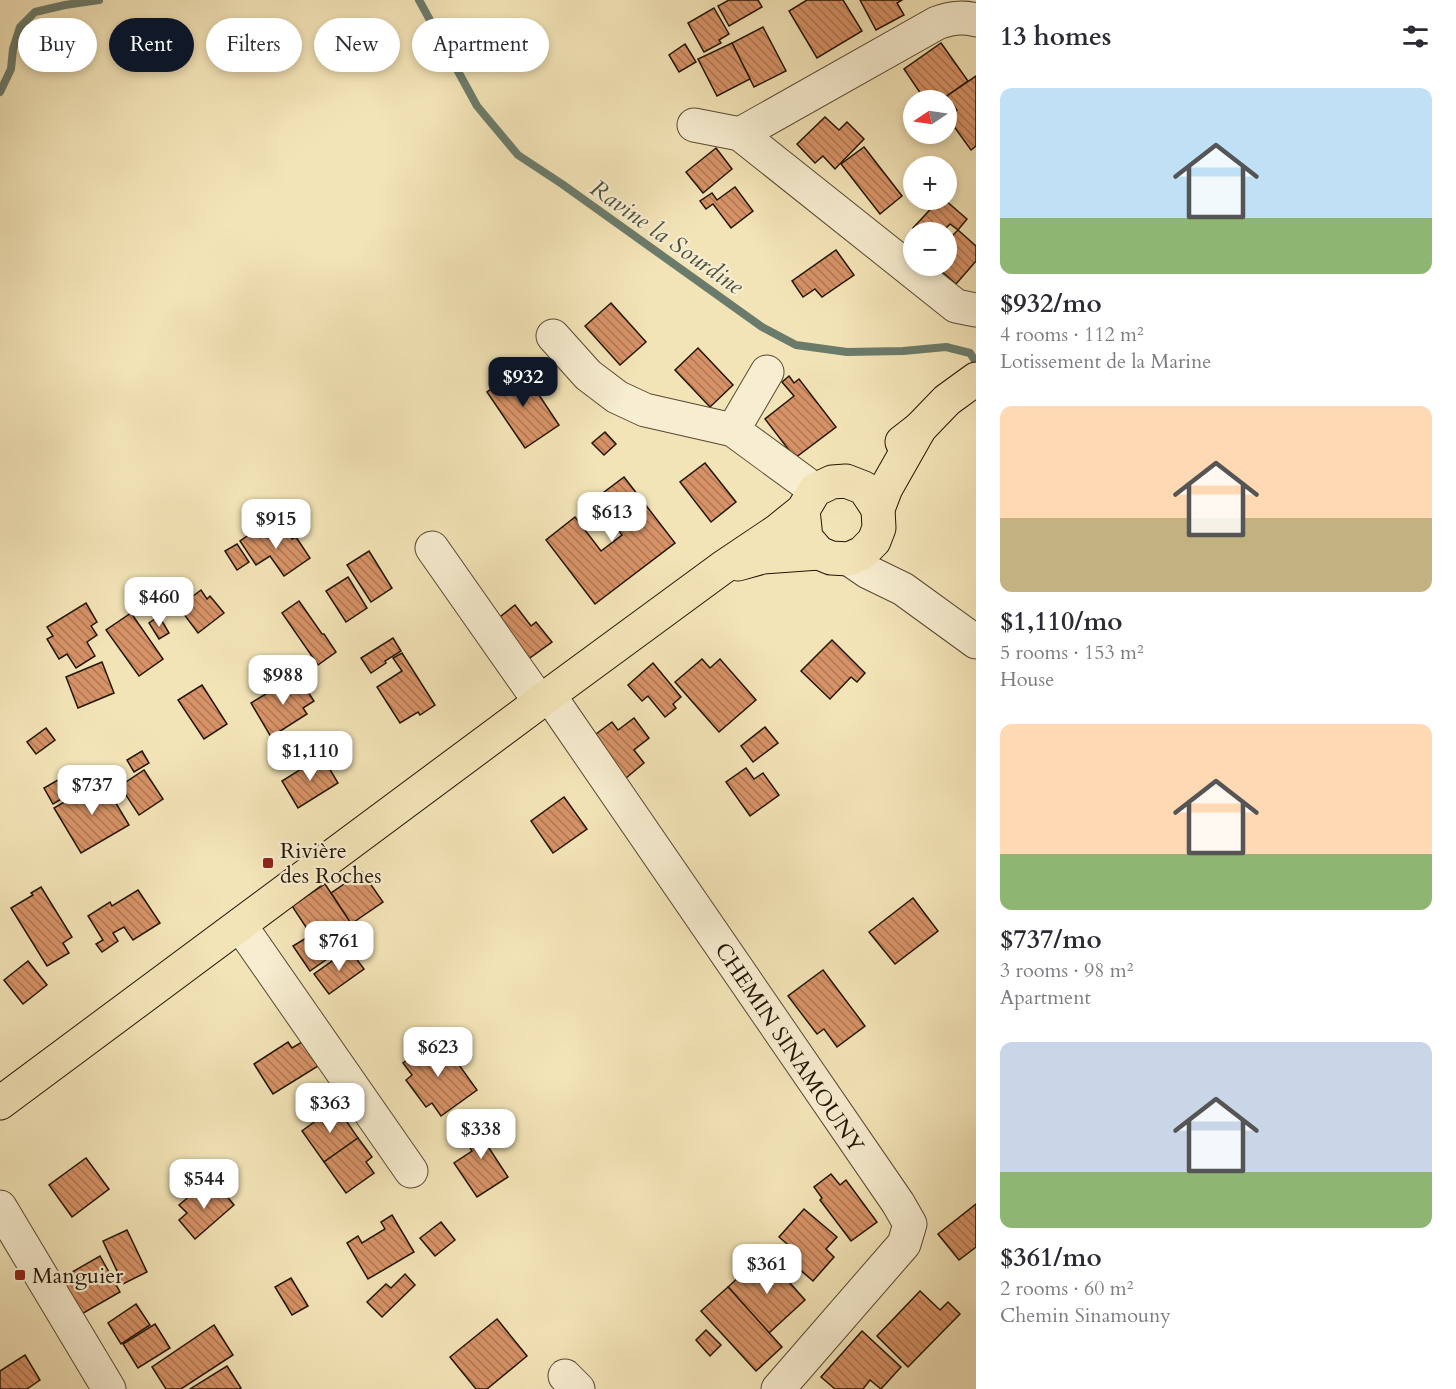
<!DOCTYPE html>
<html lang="en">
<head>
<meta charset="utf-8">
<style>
	:root { --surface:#fff; --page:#f2f2f3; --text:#2b2b33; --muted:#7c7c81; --accent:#111827 }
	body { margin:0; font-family:Cardo,serif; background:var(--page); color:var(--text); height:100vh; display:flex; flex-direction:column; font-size:22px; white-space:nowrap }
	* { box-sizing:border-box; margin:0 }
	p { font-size:20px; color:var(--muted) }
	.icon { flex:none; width:33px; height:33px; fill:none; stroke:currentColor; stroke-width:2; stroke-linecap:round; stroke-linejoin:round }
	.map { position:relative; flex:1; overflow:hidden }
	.drawer { display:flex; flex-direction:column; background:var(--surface); width:480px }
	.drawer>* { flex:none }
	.hud { position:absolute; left:18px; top:18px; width:570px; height:54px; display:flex; gap:12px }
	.needle { width:39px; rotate:257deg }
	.buttons { position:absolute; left:903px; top:90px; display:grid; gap:12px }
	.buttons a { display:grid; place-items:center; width:54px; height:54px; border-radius:50%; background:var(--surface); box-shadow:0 3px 9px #0003; font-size:30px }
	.price { position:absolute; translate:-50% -51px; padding:0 14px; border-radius:12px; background:#fff; color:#222; font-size:20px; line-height:39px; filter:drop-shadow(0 2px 3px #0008) }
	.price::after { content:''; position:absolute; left:50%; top:36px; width:18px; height:14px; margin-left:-9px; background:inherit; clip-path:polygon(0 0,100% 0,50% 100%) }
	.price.active { background:var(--accent); color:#fff }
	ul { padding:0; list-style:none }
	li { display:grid; align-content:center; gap:12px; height:318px; padding:0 24px }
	li span { display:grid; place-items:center; height:186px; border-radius:12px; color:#555 }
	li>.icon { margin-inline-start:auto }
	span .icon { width:108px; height:108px; fill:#fffc; stroke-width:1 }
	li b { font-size:26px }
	h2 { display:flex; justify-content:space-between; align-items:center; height:72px; padding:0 24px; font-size:26px }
	.tag { padding:0 21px; border-radius:27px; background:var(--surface); box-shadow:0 3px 9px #0003; font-size:21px; line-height:54px }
	.tag.active { background:var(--accent); color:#fff }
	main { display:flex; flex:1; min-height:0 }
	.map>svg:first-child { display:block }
</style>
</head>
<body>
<main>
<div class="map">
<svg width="976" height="1389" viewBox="0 0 976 1389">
	<defs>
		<pattern id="building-back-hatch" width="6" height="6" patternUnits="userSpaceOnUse" patternTransform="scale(1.5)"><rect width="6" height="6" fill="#d79367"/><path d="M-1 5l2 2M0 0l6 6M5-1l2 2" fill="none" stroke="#ae7753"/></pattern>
	</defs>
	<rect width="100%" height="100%" fill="#f3e4b7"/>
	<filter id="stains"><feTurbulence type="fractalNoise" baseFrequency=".00333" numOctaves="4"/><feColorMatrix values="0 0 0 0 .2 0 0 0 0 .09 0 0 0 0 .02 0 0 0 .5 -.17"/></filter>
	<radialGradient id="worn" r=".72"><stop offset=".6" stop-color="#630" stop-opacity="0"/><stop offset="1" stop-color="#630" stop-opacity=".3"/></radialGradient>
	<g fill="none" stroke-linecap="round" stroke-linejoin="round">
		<g stroke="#6b7b6b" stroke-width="8">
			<polyline points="419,0 477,106 518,155 562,184 762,327 796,345 847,352 903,351 946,347 970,353 976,362"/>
			<polyline points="0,92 11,69 13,49 20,27 35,12 65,5 99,0"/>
		</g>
	</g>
	<g fill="url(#building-back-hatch)" stroke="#231505" stroke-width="1.5">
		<polygon points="729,0 758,0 762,7 729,26 718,6"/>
		<polygon points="807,0 843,0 862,31 817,58 789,11"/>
		<polygon points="860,0 902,0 897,3 904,15 876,30"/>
		<polygon points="714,8 729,34 719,40 721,43 704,52 688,23"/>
		<polygon points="763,27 786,71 754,87 732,43"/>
		<polygon points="732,43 750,79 717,96 698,59"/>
		<polygon points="941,43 968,81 941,100 925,100 904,69"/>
		<polygon points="685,44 696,62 679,72 669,55"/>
		<polygon points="976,76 976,146 971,150 947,117 957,110 947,96"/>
		<polygon points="825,117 839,130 847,122 864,139 835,169 823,156 815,163 797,144"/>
		<polygon points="864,147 902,196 880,214 841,164"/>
		<polygon points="716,148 732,169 703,193 686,172"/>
		<polygon points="735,187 753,211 731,228 713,204 706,209 700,201 712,193 717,200"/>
		<polygon points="939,200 945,200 967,219 958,230 950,224 942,232 917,232 913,228"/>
		<polygon points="958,230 976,246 976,261 956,284 936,266 946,266 946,242"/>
		<polygon points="836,250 854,275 822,297 815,289 803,297 792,281"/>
		<polygon points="611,303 646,342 620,365 585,326"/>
		<polygon points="698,348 733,385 710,407 675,370"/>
		<polygon points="521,368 559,425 525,448 487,392"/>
		<polygon points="789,376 794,383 799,379 836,427 795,458 765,419 794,396 782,382"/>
		<polygon points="605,432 616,444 604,455 592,443"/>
		<polygon points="705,463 736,502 711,522 680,482"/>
		<polygon points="624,477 675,543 595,604 546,540 575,517 601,551 622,535 595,499"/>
		<polygon points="260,527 267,538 284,527 292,539 296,537 310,558 284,576 270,556 256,565 240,541"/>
		<polygon points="237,544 249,562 237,570 225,551"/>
		<polygon points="369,551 392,588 371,602 347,565"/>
		<polygon points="348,577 367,608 346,622 326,591"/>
		<polygon points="185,586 193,596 201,590 207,599 210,596 224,613 198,633 171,597"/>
		<polygon points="299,601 322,634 324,634 336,652 318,665 282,613"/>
		<polygon points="86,603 97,622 91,626 97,635 87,642 95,656 76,668 67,654 59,659 47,639 53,636 47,627"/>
		<polygon points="515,605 531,626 536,622 552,642 527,660 496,620"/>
		<polygon points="131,613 163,659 139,676 106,630"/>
		<polygon points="159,616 169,633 159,639 149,623"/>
		<polygon points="393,638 401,651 385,661 386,663 371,673 361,658"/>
		<polygon points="832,640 865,673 857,682 851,677 830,699 801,671"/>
		<polygon points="402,653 435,705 420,715 418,712 400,723 377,687 402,671 393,658"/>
		<polygon points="702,659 710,668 720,659 756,700 719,732 675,682"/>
		<polygon points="102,662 114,693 78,708 66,677"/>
		<polygon points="653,663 681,697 673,704 676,708 665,717 648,696 642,701 628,685"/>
		<polygon points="297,675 314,701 303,708 307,714 271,737 251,703"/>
		<polygon points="202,685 227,724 204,739 178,700"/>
		<polygon points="634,718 649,738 634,750 644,763 626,778 588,740 612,722 618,730"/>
		<polygon points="765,727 778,743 753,762 741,746"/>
		<polygon points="46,728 55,740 36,754 27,742"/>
		<polygon points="142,751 149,763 134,772 127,760"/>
		<polygon points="322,756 338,783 298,808 282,781"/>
		<polygon points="746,768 754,779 763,773 779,795 750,816 726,782"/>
		<polygon points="77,769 81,775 62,786 68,795 53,804 44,788"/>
		<polygon points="144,770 163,799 139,815 120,786"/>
		<polygon points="102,780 129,825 81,853 54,808"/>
		<polygon points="564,797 587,829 553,853 531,821"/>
		<polygon points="362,872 383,902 351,924 331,893"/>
		<polygon points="325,884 360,937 327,959 292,906"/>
		<polygon points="41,887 72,937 63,943 69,953 47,966 11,908 33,895 31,893"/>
		<polygon points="138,890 160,923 133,940 124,927 113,933 118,941 102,952 96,944 103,940 88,916 110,902 112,906"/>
		<polygon points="913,898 938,931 895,964 869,932"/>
		<polygon points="311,935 327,959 310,971 293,946"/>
		<polygon points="349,949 364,969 329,994 314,974"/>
		<polygon points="28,961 47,985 23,1004 4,980"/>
		<polygon points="823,970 865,1026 837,1047 824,1029 817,1034 788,996"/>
		<polygon points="439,1037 477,1090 441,1116 432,1103 426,1107 406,1080 412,1075 403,1063"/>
		<polygon points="288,1042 292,1048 302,1042 318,1066 273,1094 254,1064"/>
		<polygon points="336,1106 358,1138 324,1162 302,1131"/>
		<polygon points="488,1118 498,1134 485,1142 508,1177 477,1197 454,1163 472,1151 462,1135"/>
		<polygon points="358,1138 372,1157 366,1162 374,1173 346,1193 324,1162"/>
		<polygon points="86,1158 109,1189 72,1217 49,1185"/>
		<polygon points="831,1174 840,1185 846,1180 877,1222 851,1241 820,1200 822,1198 814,1187"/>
		<polygon points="203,1185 210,1193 218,1185 234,1205 195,1239 179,1220 187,1213 179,1205"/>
		<polygon points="976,1204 976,1247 959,1260 938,1234"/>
		<polygon points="804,1209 837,1237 826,1249 834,1257 813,1281 785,1257 793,1249 779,1237"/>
		<polygon points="392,1215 414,1252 368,1279 347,1243 358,1236 362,1243 385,1229 381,1222"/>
		<polygon points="441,1222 455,1240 435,1256 420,1238"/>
		<polygon points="127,1230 147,1272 123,1284 103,1241"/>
		<polygon points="100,1256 120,1292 80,1315 60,1279"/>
		<polygon points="767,1257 805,1300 769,1333 728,1287 742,1274 745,1277"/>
		<polygon points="405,1274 415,1285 382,1317 367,1302 386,1284 391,1288"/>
		<polygon points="291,1278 308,1306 292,1315 275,1287"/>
		<polygon points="728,1287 782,1347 756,1371 701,1311"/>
		<polygon points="920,1291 940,1310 948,1302 960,1314 908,1367 877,1336"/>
		<polygon points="136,1304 150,1325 121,1344 108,1323"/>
		<polygon points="497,1319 527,1356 487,1389 476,1389 450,1357"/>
		<polygon points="155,1324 170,1348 138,1368 123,1344"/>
		<polygon points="214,1325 233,1355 181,1389 166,1389 152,1367"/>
		<polygon points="706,1330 721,1345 710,1356 696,1340"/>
		<polygon points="862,1331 901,1367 881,1389 870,1380 863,1389 835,1389 821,1377"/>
		<polygon points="25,1355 40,1380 27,1389 0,1389 0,1371"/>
		<polygon points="227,1366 241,1388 239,1389 190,1389"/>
	</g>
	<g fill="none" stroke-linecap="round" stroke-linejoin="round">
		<defs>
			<g id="minor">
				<polyline points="694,125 740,134 956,306 976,310"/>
				<path d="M 740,134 L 937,23 C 950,18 962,16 976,20"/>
				<polyline points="553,336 588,375 617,397 645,410 733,430 815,490"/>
				<polyline points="733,430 767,372"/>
				<polyline points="432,548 540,702"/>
				<polyline points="849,559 868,572 903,589 976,642"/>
				<polyline points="549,695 898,1203 910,1224 904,1244 778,1389"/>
				<polyline points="240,925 411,1171"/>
				<polyline points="0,1207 109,1389"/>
				<polyline points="565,1376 578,1389"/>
			</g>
			<g id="major">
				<polyline points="902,442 920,428 947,400 976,379"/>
				<polyline points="803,510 806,538 819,553 831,558 849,559 862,553 874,541 879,528 878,509 886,488 920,428"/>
				<polyline points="738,564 763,557 819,553"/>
				<polyline points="0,1103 549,695 722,568 777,531 803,510 815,490 832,482 846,481 864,488 878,509"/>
			</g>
		</defs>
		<use href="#minor" stroke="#574932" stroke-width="35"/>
		<use href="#major" stroke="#231505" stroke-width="35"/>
		<use href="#minor" stroke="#f7edd0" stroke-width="33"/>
		<use href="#major" stroke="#f3e4b7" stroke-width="33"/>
	</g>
	<g fill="#8f2418" stroke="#f7edd0" stroke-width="2">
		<rect x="262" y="857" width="12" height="12" rx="3"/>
		<rect x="14" y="1269" width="12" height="12" rx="3"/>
	</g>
	<g text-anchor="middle" stroke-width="4.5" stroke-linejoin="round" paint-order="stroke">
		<g font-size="22" fill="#231505" stroke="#f7edd0" text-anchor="start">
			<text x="280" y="858">Rivière<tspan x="280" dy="25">des Roches</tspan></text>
			<text x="32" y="1283">Manguier</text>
		</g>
		<g font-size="22" fill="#231505" stroke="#f7edd0">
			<text transform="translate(790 1047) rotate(56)" y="8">CHEMIN SINAMOUNY</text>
		</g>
		<g font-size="24" font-style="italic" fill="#4d5040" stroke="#f7edd0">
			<text transform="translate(667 237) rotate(35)" y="8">Ravine la Sourdine</text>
		</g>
	</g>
	<rect width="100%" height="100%" filter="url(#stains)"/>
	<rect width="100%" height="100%" fill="url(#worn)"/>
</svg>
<div class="buttons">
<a><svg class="needle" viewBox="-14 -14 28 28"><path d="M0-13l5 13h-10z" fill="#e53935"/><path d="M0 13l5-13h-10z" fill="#7c7c81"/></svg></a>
<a>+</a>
<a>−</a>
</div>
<b class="price active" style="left:523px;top:408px">$932</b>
<b class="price" style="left:612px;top:543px">$613</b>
<b class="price" style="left:276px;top:550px">$915</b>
<b class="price" style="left:159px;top:628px">$460</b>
<b class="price" style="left:283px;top:706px">$988</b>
<b class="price" style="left:310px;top:782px">$1,110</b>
<b class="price" style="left:92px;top:816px">$737</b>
<b class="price" style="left:339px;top:972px">$761</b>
<b class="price" style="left:438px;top:1078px">$623</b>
<b class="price" style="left:330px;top:1134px">$363</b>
<b class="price" style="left:481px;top:1160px">$338</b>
<b class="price" style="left:204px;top:1210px">$544</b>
<b class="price" style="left:767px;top:1295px">$361</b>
<div class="hud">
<a class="tag">Buy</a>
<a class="tag active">Rent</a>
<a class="tag">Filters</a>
<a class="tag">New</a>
<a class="tag">Apartment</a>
</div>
</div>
<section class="drawer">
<h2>13 homes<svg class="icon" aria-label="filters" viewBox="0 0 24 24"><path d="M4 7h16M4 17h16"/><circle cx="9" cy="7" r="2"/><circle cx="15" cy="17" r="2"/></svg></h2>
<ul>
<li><span style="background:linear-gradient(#bfe0f5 70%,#8fb573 0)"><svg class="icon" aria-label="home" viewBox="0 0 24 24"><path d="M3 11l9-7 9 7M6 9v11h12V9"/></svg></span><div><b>$932/mo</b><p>4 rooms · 112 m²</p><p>Lotissement de la Marine</p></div></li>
<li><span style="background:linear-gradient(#ffd9b3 60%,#c2b280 0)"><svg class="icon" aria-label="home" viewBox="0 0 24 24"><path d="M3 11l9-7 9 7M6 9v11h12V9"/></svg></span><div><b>$1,110/mo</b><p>5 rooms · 153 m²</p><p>House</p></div></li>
<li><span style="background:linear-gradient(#ffd9b3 70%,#8fb573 0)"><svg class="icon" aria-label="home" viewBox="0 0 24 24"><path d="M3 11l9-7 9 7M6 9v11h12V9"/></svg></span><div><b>$737/mo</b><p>3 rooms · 98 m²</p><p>Apartment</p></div></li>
<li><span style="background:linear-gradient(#c9d6e8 70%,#8fb573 0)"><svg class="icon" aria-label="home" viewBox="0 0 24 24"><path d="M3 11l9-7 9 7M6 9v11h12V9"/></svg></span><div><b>$361/mo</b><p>2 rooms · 60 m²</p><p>Chemin Sinamouny</p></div></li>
</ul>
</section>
</main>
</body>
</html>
